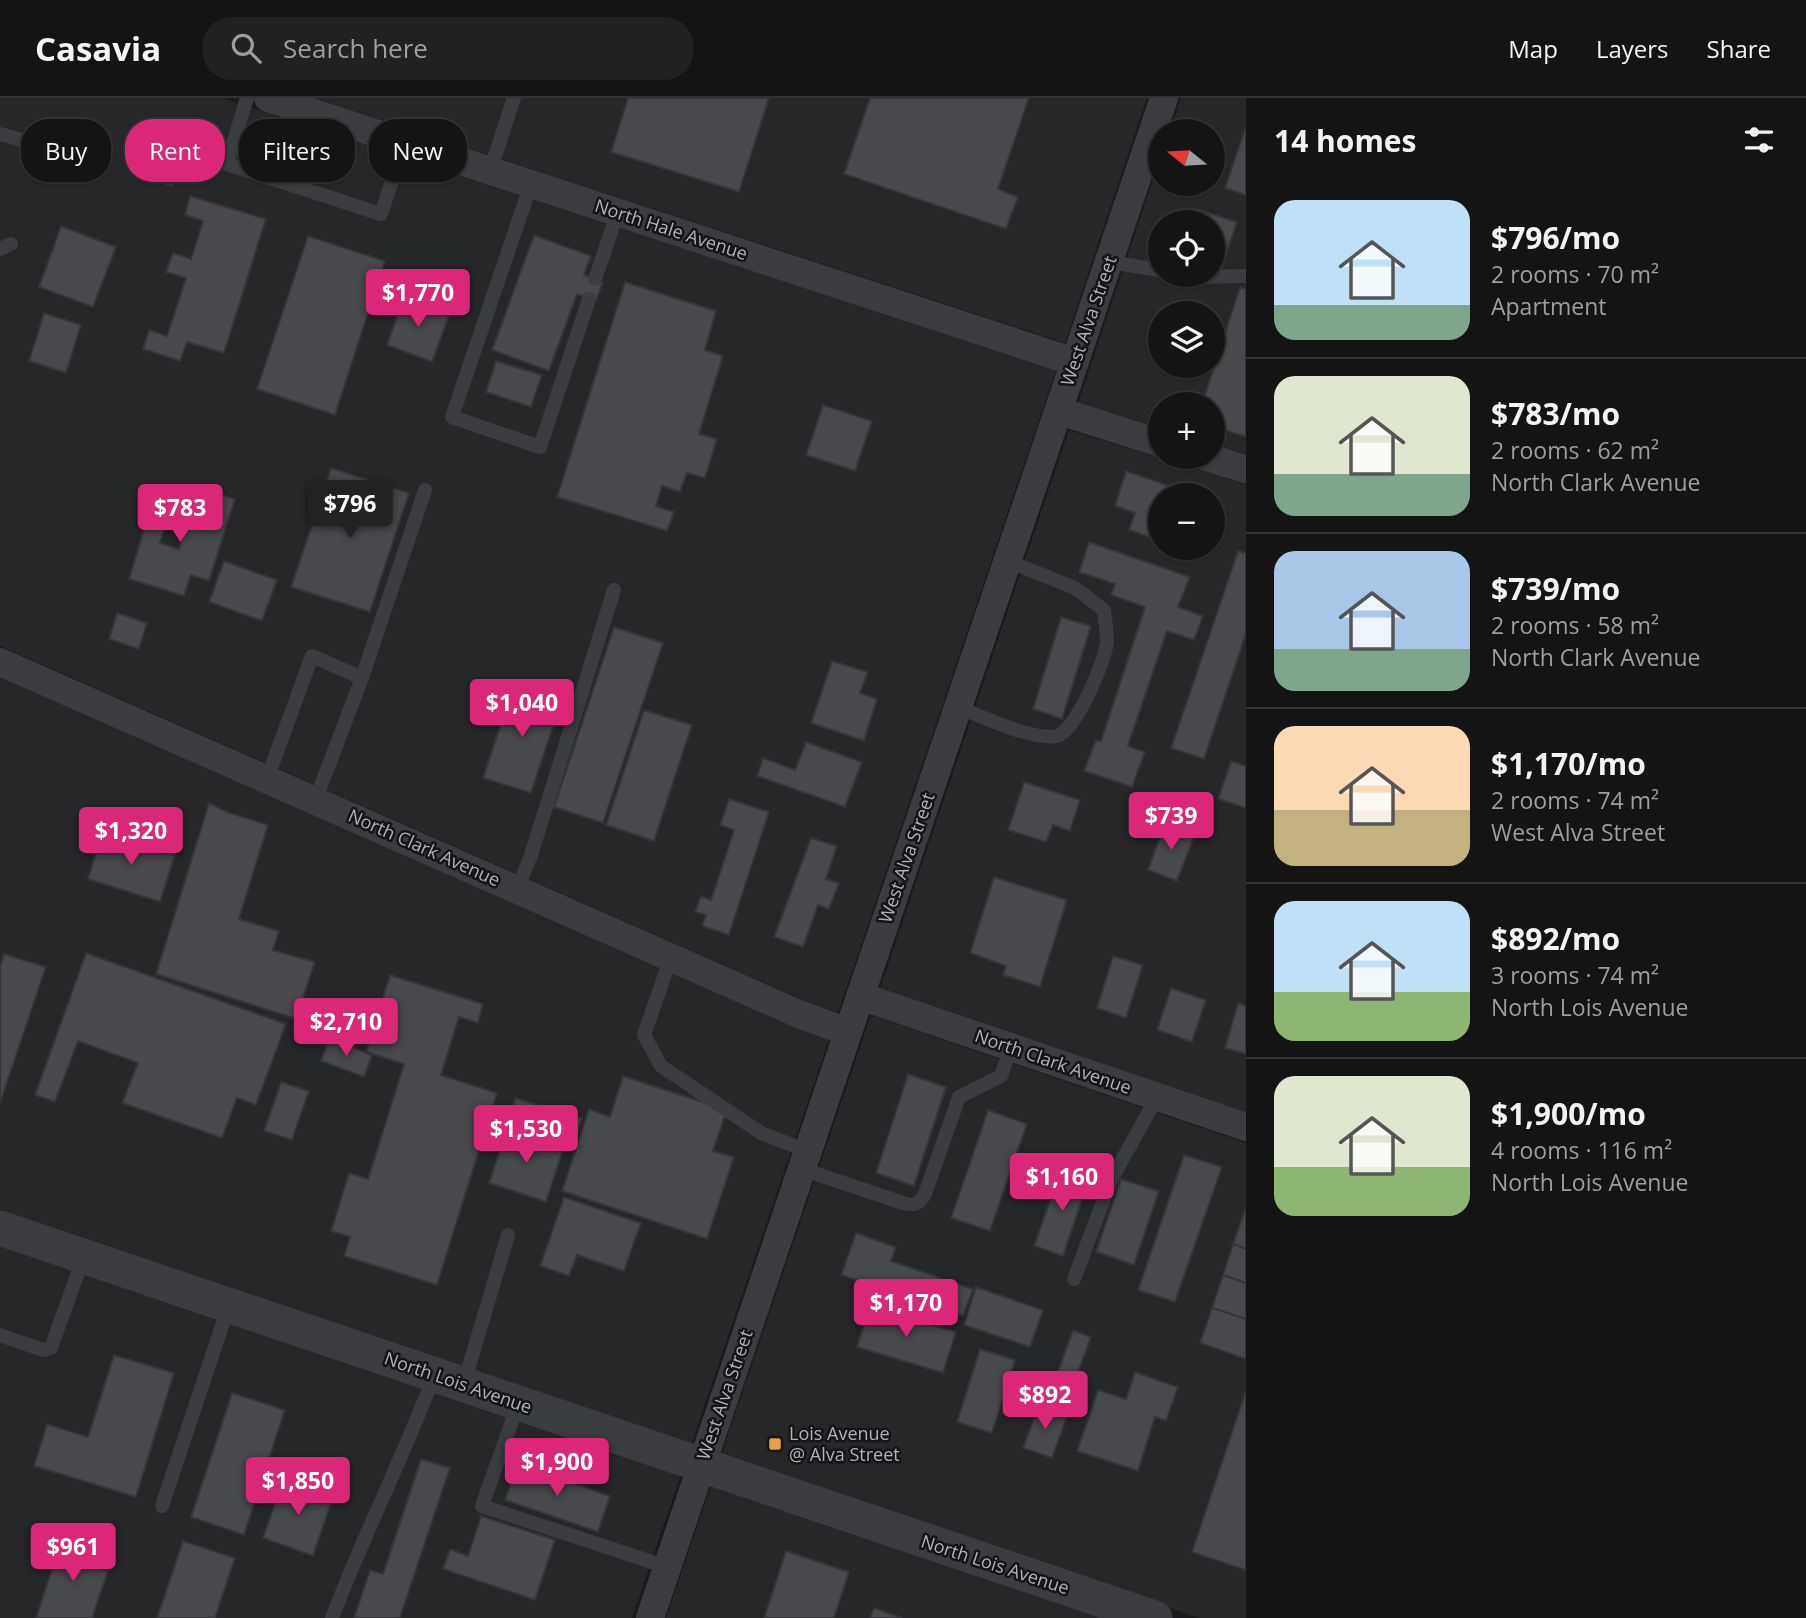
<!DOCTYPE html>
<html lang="en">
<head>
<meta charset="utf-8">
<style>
	:root { --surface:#141415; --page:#212122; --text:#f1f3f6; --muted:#9d9ea0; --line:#333334; --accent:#db2777 }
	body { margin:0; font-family:"Open Sans",sans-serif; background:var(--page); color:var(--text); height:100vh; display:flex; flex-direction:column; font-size:26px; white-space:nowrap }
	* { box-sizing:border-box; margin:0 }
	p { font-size:23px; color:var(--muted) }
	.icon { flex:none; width:38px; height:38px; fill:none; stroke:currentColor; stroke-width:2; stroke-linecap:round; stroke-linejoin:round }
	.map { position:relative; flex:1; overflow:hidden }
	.panel { display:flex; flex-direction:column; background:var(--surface); width:560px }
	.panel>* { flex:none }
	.top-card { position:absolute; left:21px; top:21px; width:665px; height:63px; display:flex; gap:14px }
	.needle { width:46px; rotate:288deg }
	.fabs { position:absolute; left:1148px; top:21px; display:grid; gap:14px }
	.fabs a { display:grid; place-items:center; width:77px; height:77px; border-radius:50%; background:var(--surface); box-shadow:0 2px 5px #0004,0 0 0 2px var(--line); font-size:35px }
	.price { position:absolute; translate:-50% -60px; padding:0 16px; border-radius:7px; background:var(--accent); color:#fff; font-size:23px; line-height:46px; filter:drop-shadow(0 2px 4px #0008) }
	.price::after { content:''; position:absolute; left:50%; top:42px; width:21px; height:16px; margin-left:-10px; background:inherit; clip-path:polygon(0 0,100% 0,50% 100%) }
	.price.on { background:#222; color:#fff }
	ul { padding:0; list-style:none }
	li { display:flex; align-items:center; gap:21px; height:175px; padding:0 28px }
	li+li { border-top:2px solid var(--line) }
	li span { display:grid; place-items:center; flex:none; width:196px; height:140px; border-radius:21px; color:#555 }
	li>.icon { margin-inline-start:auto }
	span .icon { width:84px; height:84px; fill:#fffc; stroke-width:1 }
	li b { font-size:30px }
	h2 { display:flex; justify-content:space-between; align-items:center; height:84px; padding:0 28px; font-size:30px }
	.pill { padding:0 24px; border-radius:28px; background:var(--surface); box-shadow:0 2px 5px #0004,0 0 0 2px var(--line); font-size:24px; line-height:63px }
	.pill.on { background:var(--accent); color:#fff }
	header { display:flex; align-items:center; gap:42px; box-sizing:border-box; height:98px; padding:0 35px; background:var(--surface); border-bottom:2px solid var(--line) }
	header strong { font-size:33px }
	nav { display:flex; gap:38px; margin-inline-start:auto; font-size:24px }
	.search { width:490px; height:63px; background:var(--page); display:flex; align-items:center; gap:18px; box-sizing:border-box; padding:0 24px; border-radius:28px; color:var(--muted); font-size:26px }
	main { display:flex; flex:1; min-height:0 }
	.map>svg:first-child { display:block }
</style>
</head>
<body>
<header>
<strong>Casavia</strong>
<div class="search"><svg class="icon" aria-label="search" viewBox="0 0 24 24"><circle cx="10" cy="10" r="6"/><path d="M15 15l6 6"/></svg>Search here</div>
<nav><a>Map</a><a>Layers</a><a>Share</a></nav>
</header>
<main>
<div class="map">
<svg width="1246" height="1520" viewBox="0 0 1246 1520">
	<rect width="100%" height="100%" fill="#1a1a1c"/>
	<g fill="#262729" fill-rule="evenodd">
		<polygon points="0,0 222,0 1056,272 838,915 805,903 0,548"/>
		<polygon points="313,0 1147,0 1065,245"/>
		<path d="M 1181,0 L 1246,0 L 1246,356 L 1213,346 L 1213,306 L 1160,306 L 1160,330 L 1078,305 L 1160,61 L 1160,86 L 1213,86 L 1213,33 L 1170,33 ZM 1160,124 L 1213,124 L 1213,177 L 1160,177 ZM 1160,215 L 1213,215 L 1213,268 L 1160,268 Z"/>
		<path d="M 1069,332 L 1246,386 L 1246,1015 L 880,890 ZM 1160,397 L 1213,397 L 1213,450 L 1160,450 Z"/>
		<polygon points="0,579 793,928 829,942 690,1350 0,1115"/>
		<polygon points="871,917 1246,1045 1246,1520 1200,1520 720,1360"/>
		<polygon points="0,1145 681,1376 632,1520 0,1520"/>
		<polygon points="711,1387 1110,1520 666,1520"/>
	</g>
	<g fill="#47494c" stroke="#343538" stroke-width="2" fill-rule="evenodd">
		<polygon points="628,0 769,0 739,94 611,54"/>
		<polygon points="870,0 1029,0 998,91 1018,99 1006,131 844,76"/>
		<polygon points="170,25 189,31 172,88 152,82"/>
		<polygon points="1246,28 1246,97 1225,90"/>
		<polygon points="190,98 266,121 224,255 187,244 180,263 143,251 149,232 167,238 186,180 166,174 173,155 191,161 203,123 185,117"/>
		<polygon points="1196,111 1237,124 1222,169 1213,166 1213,124 1192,124"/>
		<polygon points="61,128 116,149 93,209 39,189"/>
		<polygon points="534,137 591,158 584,177 603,184 596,203 577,196 549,273 492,252"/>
		<polygon points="308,138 385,163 335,317 257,291"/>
		<polygon points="625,184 716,213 705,252 723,258 699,336 717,341 705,380 687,375 680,394 662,388 656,408 674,414 667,433 557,399"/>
		<polygon points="1240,189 1246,191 1246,339 1213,328 1213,306 1202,306"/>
		<polygon points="404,199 450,215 432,264 387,247"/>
		<polygon points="44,215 81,227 66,275 29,263"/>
		<polygon points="496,263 542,277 531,309 486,294"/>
		<polygon points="823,307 872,323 855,373 806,357"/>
		<polygon points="331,370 409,395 370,514 291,489"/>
		<polygon points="1126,373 1196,397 1160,397 1160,443 1129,432 1135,415 1115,408"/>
		<path d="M 217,395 L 235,401 L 209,483 L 191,477 L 184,498 L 129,481 L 154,398 L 210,415 ZM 167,424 L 185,430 L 179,451 L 160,445 Z"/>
		<polygon points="1089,444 1190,479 1178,509 1203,518 1194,542 1167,533 1128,648 1145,654 1132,689 1084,673 1096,642 1101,643 1145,509 1111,497 1115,486 1079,474"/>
		<polygon points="1238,453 1246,455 1246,536 1204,661 1171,650"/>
		<polygon points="224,463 277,482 262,523 209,504"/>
		<polygon points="117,515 147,525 139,551 109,541"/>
		<polygon points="1061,519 1091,528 1062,621 1033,611"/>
		<polygon points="614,529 663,545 603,725 554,709"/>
		<polygon points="832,563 868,574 860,595 877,601 864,643 811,625"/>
		<polygon points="514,586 562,602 531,695 483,680"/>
		<polygon points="644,612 692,627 654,743 606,727"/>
		<polygon points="806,644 862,664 845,709 757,678 763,660 795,672"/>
		<polygon points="1231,663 1246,668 1246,710 1218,701"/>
		<polygon points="1024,684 1080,702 1070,733 1053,727 1046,744 1008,732"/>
		<polygon points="729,701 769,714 729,837 702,828 706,817 695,814 701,798 711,802 734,732 720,727"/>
		<polygon points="209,705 227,714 268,727 239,821 279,833 273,852 315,864 296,921 156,876"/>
		<polygon points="1165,725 1195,736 1177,783 1148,772"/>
		<polygon points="102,735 175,757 160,804 88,781"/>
		<polygon points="811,740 837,748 826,781 839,785 829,811 818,807 803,849 774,839"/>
		<polygon points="994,779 1067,802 1040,889 1003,877 1006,868 970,855"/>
		<polygon points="86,855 286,926 256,1007 237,1000 222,1040 122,1005 138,965 78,943 55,1004 35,997"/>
		<polygon points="4,856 46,869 0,1005 0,869"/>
		<polygon points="1113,858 1143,867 1126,920 1097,910"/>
		<polygon points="390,877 483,906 478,925 459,919 441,977 497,995 437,1187 344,1158 350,1139 331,1133 349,1075 368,1081 404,966 366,954"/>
		<polygon points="1171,890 1206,902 1192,944 1157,932"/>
		<polygon points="1238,905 1246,908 1246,956 1225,950"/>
		<polygon points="329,940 372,957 364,979 321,963"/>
		<polygon points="908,976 946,989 914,1088 876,1075"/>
		<polygon points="623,978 727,1012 713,1053 734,1059 707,1141 562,1093 589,1011 610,1019"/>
		<polygon points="281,984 309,993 292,1042 264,1033"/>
		<polygon points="515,1000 582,1020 575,1043 509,1024"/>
		<polygon points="988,1012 1027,1026 990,1133 951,1120"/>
		<polygon points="507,1030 564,1049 546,1104 489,1085"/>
		<polygon points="1184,1057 1222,1069 1175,1204 1138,1192"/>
		<polygon points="1061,1071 1089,1081 1063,1158 1034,1148"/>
		<polygon points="1121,1081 1159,1093 1134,1167 1096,1154"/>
		<polygon points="564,1099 641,1125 624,1173 577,1157 569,1178 540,1168"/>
		<polygon points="1245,1112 1246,1113 1246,1151 1233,1146"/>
		<polygon points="856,1135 896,1149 891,1163 973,1191 963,1218 841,1177"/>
		<polygon points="1233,1146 1246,1151 1246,1185 1223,1177"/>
		<polygon points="1223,1177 1246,1185 1246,1221 1212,1210"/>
		<polygon points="976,1189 1043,1212 1030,1249 964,1227"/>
		<polygon points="870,1207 956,1234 943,1275 857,1249"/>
		<polygon points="1212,1210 1246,1221 1246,1261 1200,1245"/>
		<polygon points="1073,1232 1091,1239 1066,1307 1048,1301"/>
		<polygon points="980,1251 1015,1262 992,1335 957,1324"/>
		<polygon points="114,1257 174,1275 136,1399 34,1368 47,1326 88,1339"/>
		<polygon points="1135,1274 1178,1289 1166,1323 1155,1319 1138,1373 1077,1353 1098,1292 1126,1301"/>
		<polygon points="1246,1292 1246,1472 1192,1454"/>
		<polygon points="232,1295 285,1312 244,1437 191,1419"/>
		<polygon points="1039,1306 1068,1316 1052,1360 1023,1350"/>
		<polygon points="421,1361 450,1370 400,1520 354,1520 370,1472 383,1476"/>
		<polygon points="518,1365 610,1398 598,1434 505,1402"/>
		<polygon points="283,1381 333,1399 313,1458 263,1440"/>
		<polygon points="481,1418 555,1442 535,1502 443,1471 450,1451 468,1458"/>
		<polygon points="63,1437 97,1448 90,1467 108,1473 92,1520 36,1520"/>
		<polygon points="183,1443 235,1460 215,1520 157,1520"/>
		<polygon points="786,1453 849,1474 834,1520 764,1520"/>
		<polygon points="874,1510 903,1520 870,1520"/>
	</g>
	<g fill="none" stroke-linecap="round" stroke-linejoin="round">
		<g stroke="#3b3d41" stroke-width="14">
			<polyline points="247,0 227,66 381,116 405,44"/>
			<polyline points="0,36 79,57 102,51"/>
			<polyline points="490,73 514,0"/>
			<polyline points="531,86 452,319 540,349 589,201"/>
			<polyline points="0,151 11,146"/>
			<polyline points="1109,164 1160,172"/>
			<polyline points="1187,177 1201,179 1246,178"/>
			<polyline points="595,181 618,114"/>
			<path d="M 958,609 C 981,618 1033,643 1057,638 C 1076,633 1105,563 1107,544 C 1107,534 1105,522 1104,512 L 1075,490 L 1008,463"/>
			<polyline points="267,681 312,558 362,580"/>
			<polyline points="315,703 362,580 425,392"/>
			<polyline points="517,792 531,757 614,492"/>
			<polyline points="671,859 644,937 661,968 761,1035 808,1053"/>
			<path d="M 802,1071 L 903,1105 C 914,1108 919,1107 925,1096 L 959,999 L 1001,978 L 1011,950"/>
			<polyline points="1074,1181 1111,1082 1157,999"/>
			<polyline points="0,1237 43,1252 51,1250 84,1158"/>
			<polyline points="464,1285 508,1137"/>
			<polyline points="518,1306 482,1408 667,1469"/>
			<polyline points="162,1408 229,1207"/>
			<path d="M 332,1520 C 363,1438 403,1360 434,1278"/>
		</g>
		<g stroke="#3b3d41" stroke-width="28">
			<polyline points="268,0 1075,264"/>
			<polyline points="1059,313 1160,345"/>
			<polyline points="1206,359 1246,371"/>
			<polyline points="0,564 799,916 848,934"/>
			<polyline points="860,898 1246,1029"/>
			<polyline points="650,1520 1164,0"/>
		</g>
		<polyline stroke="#3b3d41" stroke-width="35" points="0,1130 1155,1520"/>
	</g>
	<rect fill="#e8a047" stroke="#151517" stroke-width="2.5" x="768" y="1339" width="14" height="14" rx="3.5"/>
	<g text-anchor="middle" stroke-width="5" stroke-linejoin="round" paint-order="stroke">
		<g font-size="18" fill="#aeb3bb" stroke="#151517">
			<text transform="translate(671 132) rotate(18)" y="6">North Hale Avenue</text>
			<text transform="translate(1089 223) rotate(-71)" y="6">West Alva Street</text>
			<text transform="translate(424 750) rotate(24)" y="6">North Clark Avenue</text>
			<text transform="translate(907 760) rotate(-71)" y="6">West Alva Street</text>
			<text transform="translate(1053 964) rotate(19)" y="6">North Clark Avenue</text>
			<text transform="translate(458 1285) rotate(19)" y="6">North Lois Avenue</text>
			<text transform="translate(725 1297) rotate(-71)" y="6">West Alva Street</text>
			<text transform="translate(995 1467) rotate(18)" y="6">North Lois Avenue</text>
		</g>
		<g font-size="18" fill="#aeb3bb" stroke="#151517" text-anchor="start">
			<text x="789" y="1342">Lois Avenue<tspan x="789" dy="21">@ Alva Street</tspan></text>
		</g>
	</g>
</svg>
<div class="fabs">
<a><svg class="needle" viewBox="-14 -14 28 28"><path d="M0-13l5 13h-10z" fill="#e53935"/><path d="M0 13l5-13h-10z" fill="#9d9ea0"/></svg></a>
<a><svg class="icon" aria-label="locate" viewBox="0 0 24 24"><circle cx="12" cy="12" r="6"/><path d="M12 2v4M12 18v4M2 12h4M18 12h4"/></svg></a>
<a><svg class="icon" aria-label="layers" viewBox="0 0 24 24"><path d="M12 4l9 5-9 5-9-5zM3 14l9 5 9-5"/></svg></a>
<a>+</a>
<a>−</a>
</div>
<b class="price" style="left:418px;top:231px">$1,770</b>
<b class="price on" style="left:350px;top:442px">$796</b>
<b class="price" style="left:180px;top:446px">$783</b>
<b class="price" style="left:522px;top:641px">$1,040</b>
<b class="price" style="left:1171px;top:754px">$739</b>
<b class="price" style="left:131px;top:769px">$1,320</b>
<b class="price" style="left:346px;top:960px">$2,710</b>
<b class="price" style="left:526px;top:1067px">$1,530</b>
<b class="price" style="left:1062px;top:1115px">$1,160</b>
<b class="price" style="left:906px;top:1241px">$1,170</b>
<b class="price" style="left:1045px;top:1333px">$892</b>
<b class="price" style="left:557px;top:1400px">$1,900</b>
<b class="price" style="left:298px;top:1419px">$1,850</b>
<b class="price" style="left:73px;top:1485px">$961</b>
<div class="top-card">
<a class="pill">Buy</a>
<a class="pill on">Rent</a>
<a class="pill">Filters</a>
<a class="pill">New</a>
</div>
</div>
<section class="panel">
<h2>14 homes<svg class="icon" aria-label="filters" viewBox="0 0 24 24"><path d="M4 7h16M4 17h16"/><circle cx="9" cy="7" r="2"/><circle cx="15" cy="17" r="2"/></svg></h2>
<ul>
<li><span style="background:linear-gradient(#bfe0f5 75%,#7fa58c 0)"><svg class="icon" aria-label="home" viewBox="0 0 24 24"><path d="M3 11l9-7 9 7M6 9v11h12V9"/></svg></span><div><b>$796/mo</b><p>2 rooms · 70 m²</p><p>Apartment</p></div></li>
<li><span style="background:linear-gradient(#dfe7d0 70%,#7fa58c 0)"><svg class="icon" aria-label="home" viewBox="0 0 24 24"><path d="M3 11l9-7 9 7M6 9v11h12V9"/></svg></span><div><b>$783/mo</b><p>2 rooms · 62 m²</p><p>North Clark Avenue</p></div></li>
<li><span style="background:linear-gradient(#a9c7e8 70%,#7fa58c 0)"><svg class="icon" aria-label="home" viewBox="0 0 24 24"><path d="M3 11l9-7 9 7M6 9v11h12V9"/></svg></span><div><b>$739/mo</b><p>2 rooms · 58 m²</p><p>North Clark Avenue</p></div></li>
<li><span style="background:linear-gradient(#ffd9b3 60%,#c2b280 0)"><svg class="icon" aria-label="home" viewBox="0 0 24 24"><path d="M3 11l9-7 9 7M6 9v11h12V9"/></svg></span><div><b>$1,170/mo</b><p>2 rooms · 74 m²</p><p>West Alva Street</p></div></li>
<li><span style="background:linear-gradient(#bfe0f5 65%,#8fb573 0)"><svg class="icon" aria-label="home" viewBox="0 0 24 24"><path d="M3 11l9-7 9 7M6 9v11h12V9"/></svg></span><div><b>$892/mo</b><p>3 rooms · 74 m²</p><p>North Lois Avenue</p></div></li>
<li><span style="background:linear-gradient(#dfe7d0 65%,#8fb573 0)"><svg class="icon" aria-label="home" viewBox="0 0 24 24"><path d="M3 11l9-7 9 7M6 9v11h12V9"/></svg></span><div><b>$1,900/mo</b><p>4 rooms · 116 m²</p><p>North Lois Avenue</p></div></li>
</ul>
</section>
</main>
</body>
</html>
